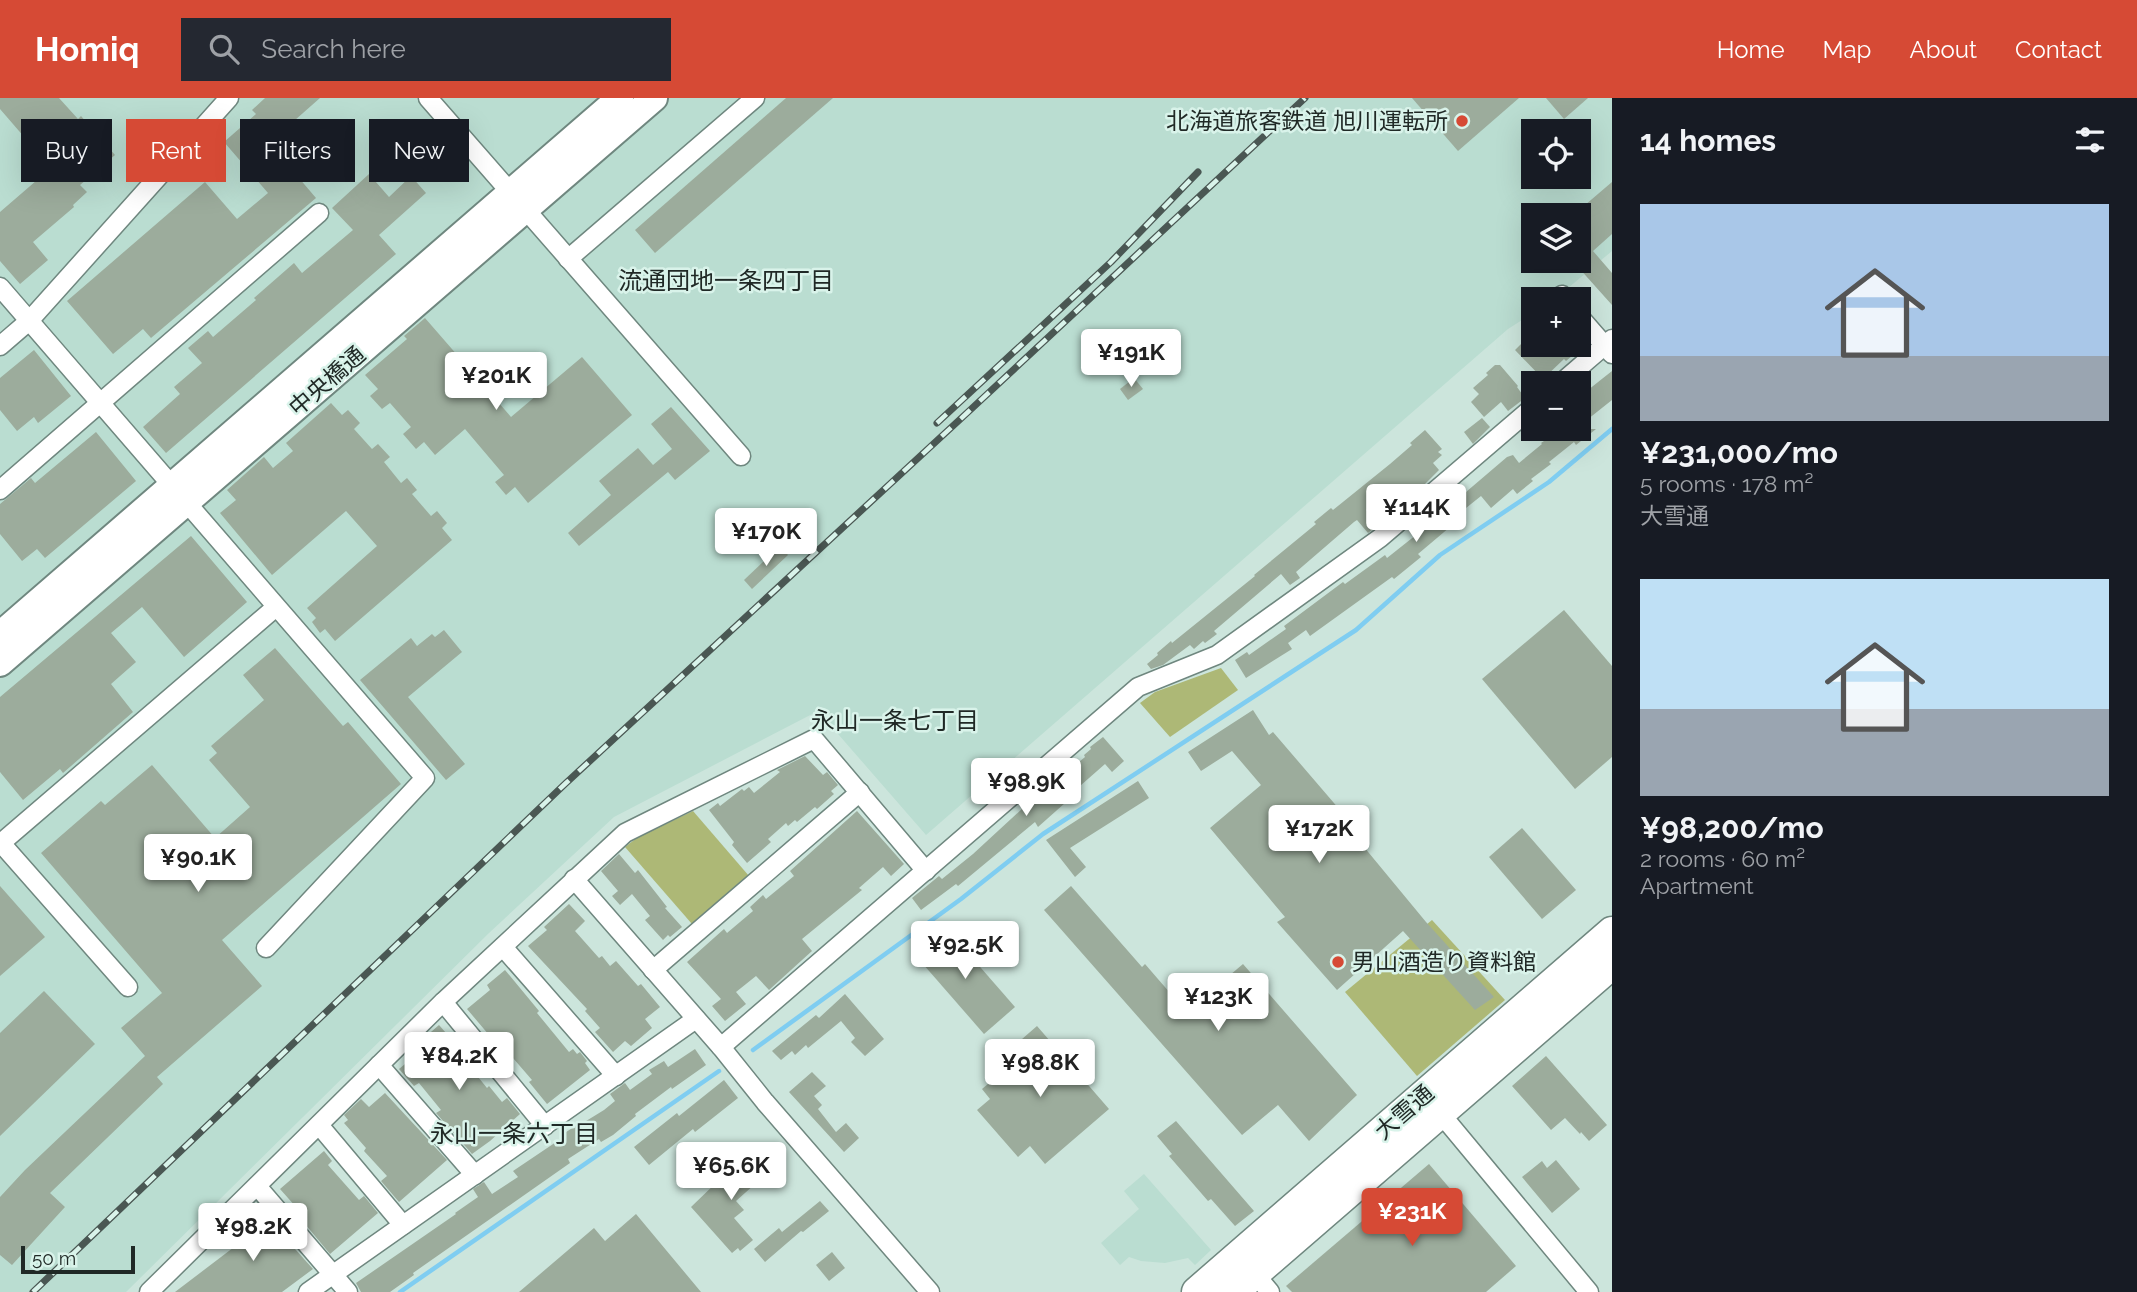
<!DOCTYPE html>
<html lang="en">
<head>
<meta charset="utf-8">
<style>
	:root { --surface:#171b24; --page:#242831; --text:#f1f3f6; --muted:#9ea1a6; --accent:#d64a35 }
	body { margin:0; font-family:Raleway,"Noto Sans JP",sans-serif; background:var(--page); color:var(--text); height:100vh; display:flex; flex-direction:column; font-size:26px; white-space:nowrap }
	* { box-sizing:border-box; margin:0 }
	p { font-size:23px; color:var(--muted) }
	.icon { flex:none; width:38px; height:38px; fill:none; stroke:currentColor; stroke-width:2; stroke-linecap:round; stroke-linejoin:round }
	.map { position:relative; flex:1; overflow:hidden }
	.panel { display:flex; flex-direction:column; background:var(--surface); width:525px }
	.panel>* { flex:none }
	.top-card { position:absolute; left:21px; top:21px; width:665px; height:63px; display:flex; gap:14px }
	.tools { position:absolute; left:1521px; top:21px; display:grid; gap:14px }
	.tools a { display:grid; place-items:center; width:70px; height:70px; border-radius:0px; background:var(--surface); box-shadow:0 7px 28px #0002; font-size:35px }
	.scale { position:absolute; left:21px; bottom:18px; width:114px; box-sizing:border-box; padding-left:7px; border:4px solid #202926; border-top:0; font-size:19px; line-height:24px; white-space:nowrap; color:#202926; -webkit-text-stroke:5px #d9f3ea; paint-order:stroke }
	.price { position:absolute; translate:-50% -60px; padding:0 16px; border-radius:7px; background:#fff; color:#222; font-size:23px; line-height:46px; filter:drop-shadow(0 2px 4px #0008) }
	.price::after { content:''; position:absolute; left:50%; top:42px; width:21px; height:16px; margin-left:-10px; background:inherit; clip-path:polygon(0 0,100% 0,50% 100%) }
	.price.on { background:var(--accent); color:#fff }
	ul { padding:0; list-style:none }
	li { display:grid; align-content:center; gap:14px; height:371px; padding:0 28px }
	li span { display:grid; place-items:center; height:217px; border-radius:0px; color:#555 }
	li>.icon { margin-inline-start:auto }
	span .icon { width:126px; height:126px; fill:#fffc; stroke-width:1 }
	li b { font-size:30px }
	h2 { display:flex; justify-content:space-between; align-items:center; height:84px; padding:0 28px; font-size:30px }
	.tag { padding:0 24px; border-radius:0px; background:var(--surface); box-shadow:0 7px 28px #0002; font-size:24px; line-height:63px }
	.tag.on { background:var(--accent); color:#fff }
	header { display:flex; align-items:center; gap:42px; box-sizing:border-box; height:98px; padding:0 35px; background:var(--accent); color:#fff }
	header strong { font-size:33px }
	nav { display:flex; gap:38px; margin-inline-start:auto; font-size:24px }
	.search { width:490px; height:63px; background:var(--page); display:flex; align-items:center; gap:18px; box-sizing:border-box; padding:0 24px; border-radius:0px; color:var(--muted); font-size:26px }
	main { display:flex; flex:1; min-height:0 }
	.map>svg:first-child { display:block }
</style>
</head>
<body>
<header>
<strong>Homiq</strong>
<div class="search"><svg class="icon" aria-label="search" viewBox="0 0 24 24"><circle cx="10" cy="10" r="6"/><path d="M15 15l6 6"/></svg>Search here</div>
<nav><a>Home</a><a>Map</a><a>About</a><a>Contact</a></nav>
</header>
<main>
<div class="map">
<svg width="1612" height="1194" viewBox="0 0 1612 1194">
	<rect width="100%" height="100%" fill="#cce5dc"/>
	<g fill="#baddd1" fill-rule="evenodd">
		<path d="M 0,0 L 1612,0 L 1612,153 L 1555,201 L 1533,201 L 1533,215 L 1508,231 L 926,737 L 818,613 L 614,719 L 489,835 L 126,1194 L 0,1194 ZM 1533,33 L 1578,33 L 1578,79 L 1533,79 ZM 1533,117 L 1578,117 L 1578,163 L 1533,163 Z"/>
		<polygon points="1144,1076 1211,1152 1195,1167 1188,1160 1165,1165 1141,1163 1129,1159 1120,1167 1101,1145 1139,1111 1124,1093"/>
	</g>
	<g fill="#adb876">
		<polygon points="1221,570 1238,592 1170,639 1140,605 1155,594"/>
		<polygon points="693,713 749,778 692,826 625,749 638,739"/>
		<polygon points="1432,822 1505,902 1417,978 1345,894"/>
	</g>
	<g fill="none" stroke-linecap="round" stroke-linejoin="round">
		<g stroke="#7fcdf1" stroke-width="4.5">
			<polyline points="753,952 961,801 1043,736 1356,532 1440,457 1549,384 1612,331"/>
			<polyline points="400,1194 719,973"/>
		</g>
	</g>
	<g fill="#9cac9c">
		<polygon points="0,0 59,0 78,21 81,18 115,57 80,87 87,94 73,107 74,109 33,144 48,162 20,186 0,163 0,114 51,70 0,11"/>
		<polygon points="265,0 320,0 269,45 316,100 151,240 143,231 113,256 67,203 205,84 237,121 268,95 224,44 256,16 252,12"/>
		<polygon points="786,0 833,0 655,155 635,132"/>
		<polygon points="1412,0 1519,0 1458,53"/>
		<polygon points="1546,0 1588,0 1564,21"/>
		<polygon points="345,49 354,60 332,78 323,68"/>
		<polygon points="369,76 389,99 411,78 426,95 379,137 396,156 166,355 143,329 180,296 174,289 202,265 188,250 208,233 213,239 256,202 254,200 294,165 302,175 353,132 332,110"/>
		<polygon points="1612,84 1612,136 1593,153 1612,175 1612,207 1578,169 1578,113"/>
		<polygon points="425,220 511,319 582,259 632,317 528,405 515,389 506,397 495,384 504,377 465,331 435,357 424,344 416,351 403,336 411,329 390,305 382,311 370,298 378,291 365,277 407,241 404,238"/>
		<polygon points="1528,239 1533,247 1546,258 1560,247 1585,247 1566,263 1564,261 1543,281 1515,252"/>
		<polygon points="34,252 71,298 38,325 34,319 17,333 0,312 0,280"/>
		<polygon points="1495,267 1500,267 1518,288 1517,289 1525,300 1508,313 1501,304 1484,319 1471,304 1479,296 1473,290 1488,277 1486,275"/>
		<polygon points="1612,273 1612,302 1578,329 1578,296 1586,290 1588,292"/>
		<polygon points="1134,280 1143,291 1128,302 1120,291"/>
		<polygon points="331,305 342,317 348,312 360,325 354,331 372,351 378,346 390,359 384,364 401,385 407,380 417,392 412,396 431,418 437,413 447,425 442,430 452,442 335,543 325,531 320,535 312,524 316,520 307,510 377,448 346,413 272,477 220,415 236,402 227,392 264,359 273,370 293,353 286,345"/>
		<polygon points="671,309 710,353 675,382 668,374 579,448 568,435 611,397 599,383 638,350 653,367 672,351 651,326"/>
		<polygon points="1482,320 1490,329 1473,346 1464,334"/>
		<polygon points="1545,331 1596,331 1576,347 1574,344 1549,364 1551,366 1531,381 1533,383 1517,396 1513,391 1491,410 1481,398 1461,414 1465,419 1451,431 1450,429 1418,456 1421,459 1394,481 1392,479 1310,538 1306,532 1288,545 1292,551 1246,580 1235,562 1247,554 1249,557 1286,531 1284,528 1343,484 1345,486 1385,457 1387,460 1416,437 1413,433 1455,402 1451,397 1462,388 1466,394 1507,359 1513,357 1519,365 1542,346 1541,345 1544,343 1539,336"/>
		<polygon points="1425,332 1442,351 1438,354 1442,357 1433,365 1439,372 1422,389 1403,406 1391,392 1366,412 1378,427 1368,435 1357,422 1354,424 1296,474 1300,480 1290,487 1281,476 1214,533 1217,536 1205,545 1203,543 1194,551 1190,547 1163,567 1151,571 1147,566 1158,557 1157,555 1171,543 1172,545 1255,478 1254,477 1316,426 1314,424 1331,410 1333,412 1390,366 1412,347 1410,345"/>
		<polygon points="96,334 136,383 45,460 37,451 22,463 0,436 0,406 31,380 35,385"/>
		<polygon points="191,438 247,504 184,559 142,509 111,535 136,564 111,586 133,614 63,675 60,671 23,702 0,674 0,599"/>
		<polygon points="780,448 788,457 752,491 744,482"/>
		<polygon points="1564,512 1612,568 1612,659 1575,691 1482,581"/>
		<polygon points="444,532 462,554 408,599 465,666 446,682 360,582 411,540 417,548 432,536 435,539"/>
		<polygon points="275,550 343,628 348,624 401,686 222,842 262,888 157,979 163,986 50,1095 65,1109 12,1167 0,1157 0,1099 25,1072 145,958 121,930 162,895 41,755 101,703 105,707 152,667 215,740 250,709 209,662 217,655 211,648 264,602 243,577"/>
		<polygon points="1253,612 1269,637 1273,634 1358,733 1354,735 1365,748 1364,749 1426,824 1494,899 1475,912 1403,833 1337,892 1277,824 1285,819 1210,730 1261,687 1232,653 1201,673 1188,654"/>
		<polygon points="1103,639 1124,663 1112,674 1105,666 1072,695 1074,697 1038,729 1035,724 958,788 956,786 921,812 912,800 939,778 942,781 973,756 1060,676 1062,678 1085,659 1084,657 1091,651 1090,649"/>
		<polygon points="805,658 823,677 827,674 838,687 831,693 834,696 817,711 815,709 797,724 795,722 788,728 786,725 768,741 771,744 747,765 732,747 734,744 709,712 718,705 720,708 742,691 744,693 749,689 754,695 780,674 777,672"/>
		<polygon points="1138,683 1149,700 1070,750 1086,769 1075,779 1046,742"/>
		<polygon points="857,713 904,766 891,778 883,769 859,790 862,792 802,841 812,853 769,892 756,878 736,894 746,906 725,923 712,908 721,901 687,864 724,831 727,835 753,813 750,809 763,797 766,801 794,778 790,773"/>
		<polygon points="1522,730 1576,792 1542,821 1489,759"/>
		<polygon points="619,756 635,775 638,772 667,809 665,810 682,829 670,839 668,837 663,842 645,822 650,818 632,796 620,807 612,798 618,793 601,773"/>
		<polygon points="0,788 45,839 0,878"/>
		<polygon points="1071,788 1142,869 1145,866 1177,903 1194,890 1204,899 1243,866 1357,997 1309,1043 1278,1007 1242,1037 1044,812"/>
		<polygon points="569,806 585,823 575,833 599,860 602,858 610,868 616,863 638,888 641,886 660,909 645,921 652,930 631,948 625,943 613,954 595,934 600,930 585,913 587,911 528,848 547,832 544,829"/>
		<polygon points="947,831 1015,909 984,936 916,858"/>
		<polygon points="505,872 539,913 537,915 569,954 573,951 577,956 580,954 587,963 585,965 590,972 547,1006 529,984 532,982 500,945 495,949 487,939 489,937 467,911 490,892 487,887"/>
		<polygon points="44,893 95,946 0,1038 0,935"/>
		<polygon points="845,896 884,941 865,958 851,944 855,940 841,923 808,950 806,947 795,957 792,953 781,962 772,953 816,917 819,920"/>
		<polygon points="439,927 453,943 451,945 458,952 457,953 487,990 489,988 502,1004 507,1000 520,1016 490,1043 472,1056 436,1015 441,1012 419,985 414,988 399,971 429,946 424,940"/>
		<polygon points="1037,928 1109,1011 1045,1066 1030,1048 1018,1059 977,1012 990,1001 982,991 1008,969 1000,960"/>
		<polygon points="695,951 706,967 672,991 671,989 635,1016 636,1018 613,1037 601,1044 599,1041 568,1061 570,1065 413,1175 414,1177 390,1194 361,1194 356,1185 456,1116 455,1115 478,1099 473,1091 484,1084 492,1096 518,1079 513,1073 565,1038 563,1036 577,1027 578,1028 604,1012 615,1003 610,996 625,985 630,992 652,976 649,972 664,963 668,969"/>
		<polygon points="1546,958 1607,1027 1589,1043 1581,1034 1580,1036 1565,1020 1551,1032 1512,988"/>
		<polygon points="812,974 826,988 814,998 822,1007 818,1011 836,1034 846,1025 859,1040 844,1054 789,994"/>
		<polygon points="724,982 738,1000 695,1034 693,1031 649,1067 634,1049 677,1015 679,1018"/>
		<polygon points="385,995 447,1062 399,1104 381,1083 387,1078 364,1053 366,1050 344,1025 348,1022 344,1017 361,1001 369,1009"/>
		<polygon points="1176,1023 1254,1113 1235,1128 1211,1101 1208,1103 1169,1058 1172,1056 1157,1038"/>
		<polygon points="757,1052 773,1070 736,1103 744,1112 734,1120 753,1142 740,1153 738,1150 732,1155 691,1109 719,1082 720,1084"/>
		<polygon points="324,1053 332,1063 328,1067 359,1102 364,1098 378,1115 330,1156 305,1126 295,1111 296,1109 280,1091"/>
		<polygon points="1556,1062 1580,1091 1552,1115 1522,1079 1542,1063 1547,1070"/>
		<polygon points="1429,1066 1516,1168 1486,1194 1292,1194 1286,1188"/>
		<polygon points="820,1103 829,1113 803,1134 801,1133 765,1164 754,1151 779,1130 782,1134"/>
		<polygon points="257,1112 260,1112 313,1171 282,1194 175,1194 246,1140 237,1129"/>
		<polygon points="636,1116 701,1194 519,1194 594,1130 605,1143"/>
		<polygon points="832,1154 845,1170 829,1183 816,1167"/>
	</g>
	<g fill="none" stroke-linecap="round" stroke-linejoin="round">
		<defs>
			<g id="minor">
				<polyline points="428,0 741,358"/>
				<polyline points="568,161 755,0"/>
				<polyline points="0,189 425,680 266,850"/>
				<polyline points="1562,197 1565,201"/>
				<polyline points="1578,217 1612,256"/>
				<polyline points="0,248 29,223 229,0"/>
				<polyline points="1561,285 1612,241"/>
				<polyline points="0,392 319,115"/>
				<polyline points="0,744 128,889"/>
				<polyline points="1,745 276,509"/>
				<polyline points="574,781 721,949 765,1004 930,1194"/>
				<polyline points="503,849 616,978"/>
				<polyline points="653,872 860,694"/>
				<polyline points="443,904 545,1028"/>
				<polyline points="721,949 1138,589 1217,557 1380,440 1533,309"/>
				<polyline points="379,967 475,1077"/>
				<polyline points="1441,1016 1589,1194"/>
				<polyline points="319,1027 403,1127"/>
				<polyline points="257,1088 348,1194"/>
				<polyline points="1250,1170 1270,1194"/>
				<polyline points="149,1194 443,904 625,735 814,641 926,773"/>
				<polyline points="308,1194 696,921"/>
			</g>
			<g id="secondary">
				<polyline points="0,537 620,0"/>
				<polyline points="0,565 654,0"/>
			</g>
			<g id="trunk">
				<polyline points="1197,1194 1612,834"/>
				<polyline points="1233,1194 1612,866"/>
			</g>
		</defs>
		<use href="#minor" stroke="#6f877f" stroke-width="21"/>
		<use href="#secondary" stroke="#6f877f" stroke-width="30"/>
		<use href="#trunk" stroke="#6f877f" stroke-width="33"/>
		<use href="#minor" stroke="#fff" stroke-width="18"/>
		<use href="#secondary" stroke="#fff" stroke-width="26"/>
		<use href="#trunk" stroke="#fff" stroke-width="30"/>
		<defs>
			<g id="rail">
				<polyline points="937,325 1111,164 1198,74"/>
				<polyline points="33,1194 566,685 968,314 1305,0"/>
			</g>
		</defs>
		<use href="#rail" stroke="#4a5753" stroke-width="7"/>
		<use href="#rail" stroke="#d9f3ea" stroke-width="4.5" stroke-dasharray="13" stroke-linecap="butt"/>
	</g>
	<g fill="#d64a35" stroke="#d9f3ea" stroke-width="2.5">
		<circle cx="1462" cy="23" r="7"/>
		<circle cx="1338" cy="864" r="7"/>
	</g>
	<g text-anchor="middle" stroke-width="5" stroke-linejoin="round" paint-order="stroke">
		<g font-size="23" fill="#202926" stroke="#d9f3ea" text-anchor="end">
			<text x="1448" y="31">北海道旅客鉄道 旭川運転所</text>
			<text x="1352" y="872" text-anchor="start">男山酒造り資料館</text>
		</g>
		<g font-size="23" fill="#202926" stroke="#d9f3ea">
			<text transform="translate(327 283) rotate(-41)" y="8">中央橋通</text>
			<text transform="translate(1404 1014) rotate(-41)" y="8">大雪通</text>
		</g>
		<g font-size="24" fill="#202926" stroke="#d9f3ea">
			<text x="726" y="191">流通団地一条四丁目</text>
			<text x="895" y="631">永山一条七丁目</text>
			<text x="514" y="1044">永山一条六丁目</text>
		</g>
	</g>
</svg>
<div class="tools">
<a><svg class="icon" aria-label="locate" viewBox="0 0 24 24"><circle cx="12" cy="12" r="6"/><path d="M12 2v4M12 18v4M2 12h4M18 12h4"/></svg></a>
<a><svg class="icon" aria-label="layers" viewBox="0 0 24 24"><path d="M12 4l9 5-9 5-9-5zM3 14l9 5 9-5"/></svg></a>
<a>+</a>
<a>−</a>
</div>
<div class="scale">50 m</div>
<b class="price" style="left:1131px;top:291px">¥191K</b>
<b class="price" style="left:496px;top:314px">¥201K</b>
<b class="price" style="left:1416px;top:446px">¥114K</b>
<b class="price" style="left:766px;top:470px">¥170K</b>
<b class="price" style="left:1026px;top:720px">¥98.9K</b>
<b class="price" style="left:1319px;top:767px">¥172K</b>
<b class="price" style="left:198px;top:796px">¥90.1K</b>
<b class="price" style="left:965px;top:883px">¥92.5K</b>
<b class="price" style="left:1218px;top:935px">¥123K</b>
<b class="price" style="left:459px;top:994px">¥84.2K</b>
<b class="price" style="left:1040px;top:1001px">¥98.8K</b>
<b class="price" style="left:731px;top:1104px">¥65.6K</b>
<b class="price on" style="left:1412px;top:1150px">¥231K</b>
<b class="price" style="left:253px;top:1165px">¥98.2K</b>
<div class="top-card">
<a class="tag">Buy</a>
<a class="tag on">Rent</a>
<a class="tag">Filters</a>
<a class="tag">New</a>
</div>
</div>
<section class="panel">
<h2>14 homes<svg class="icon" aria-label="filters" viewBox="0 0 24 24"><path d="M4 7h16M4 17h16"/><circle cx="9" cy="7" r="2"/><circle cx="15" cy="17" r="2"/></svg></h2>
<ul>
<li><span style="background:linear-gradient(#a9c7e8 70%,#9aa5b1 0)"><svg class="icon" aria-label="home" viewBox="0 0 24 24"><path d="M3 11l9-7 9 7M6 9v11h12V9"/></svg></span><div><b>¥231,000/mo</b><p>5 rooms · 178 m²</p><p>大雪通</p></div></li>
<li><span style="background:linear-gradient(#bfe0f5 60%,#9aa5b1 0)"><svg class="icon" aria-label="home" viewBox="0 0 24 24"><path d="M3 11l9-7 9 7M6 9v11h12V9"/></svg></span><div><b>¥98,200/mo</b><p>2 rooms · 60 m²</p><p>Apartment</p></div></li>
</ul>
</section>
</main>
</body>
</html>
